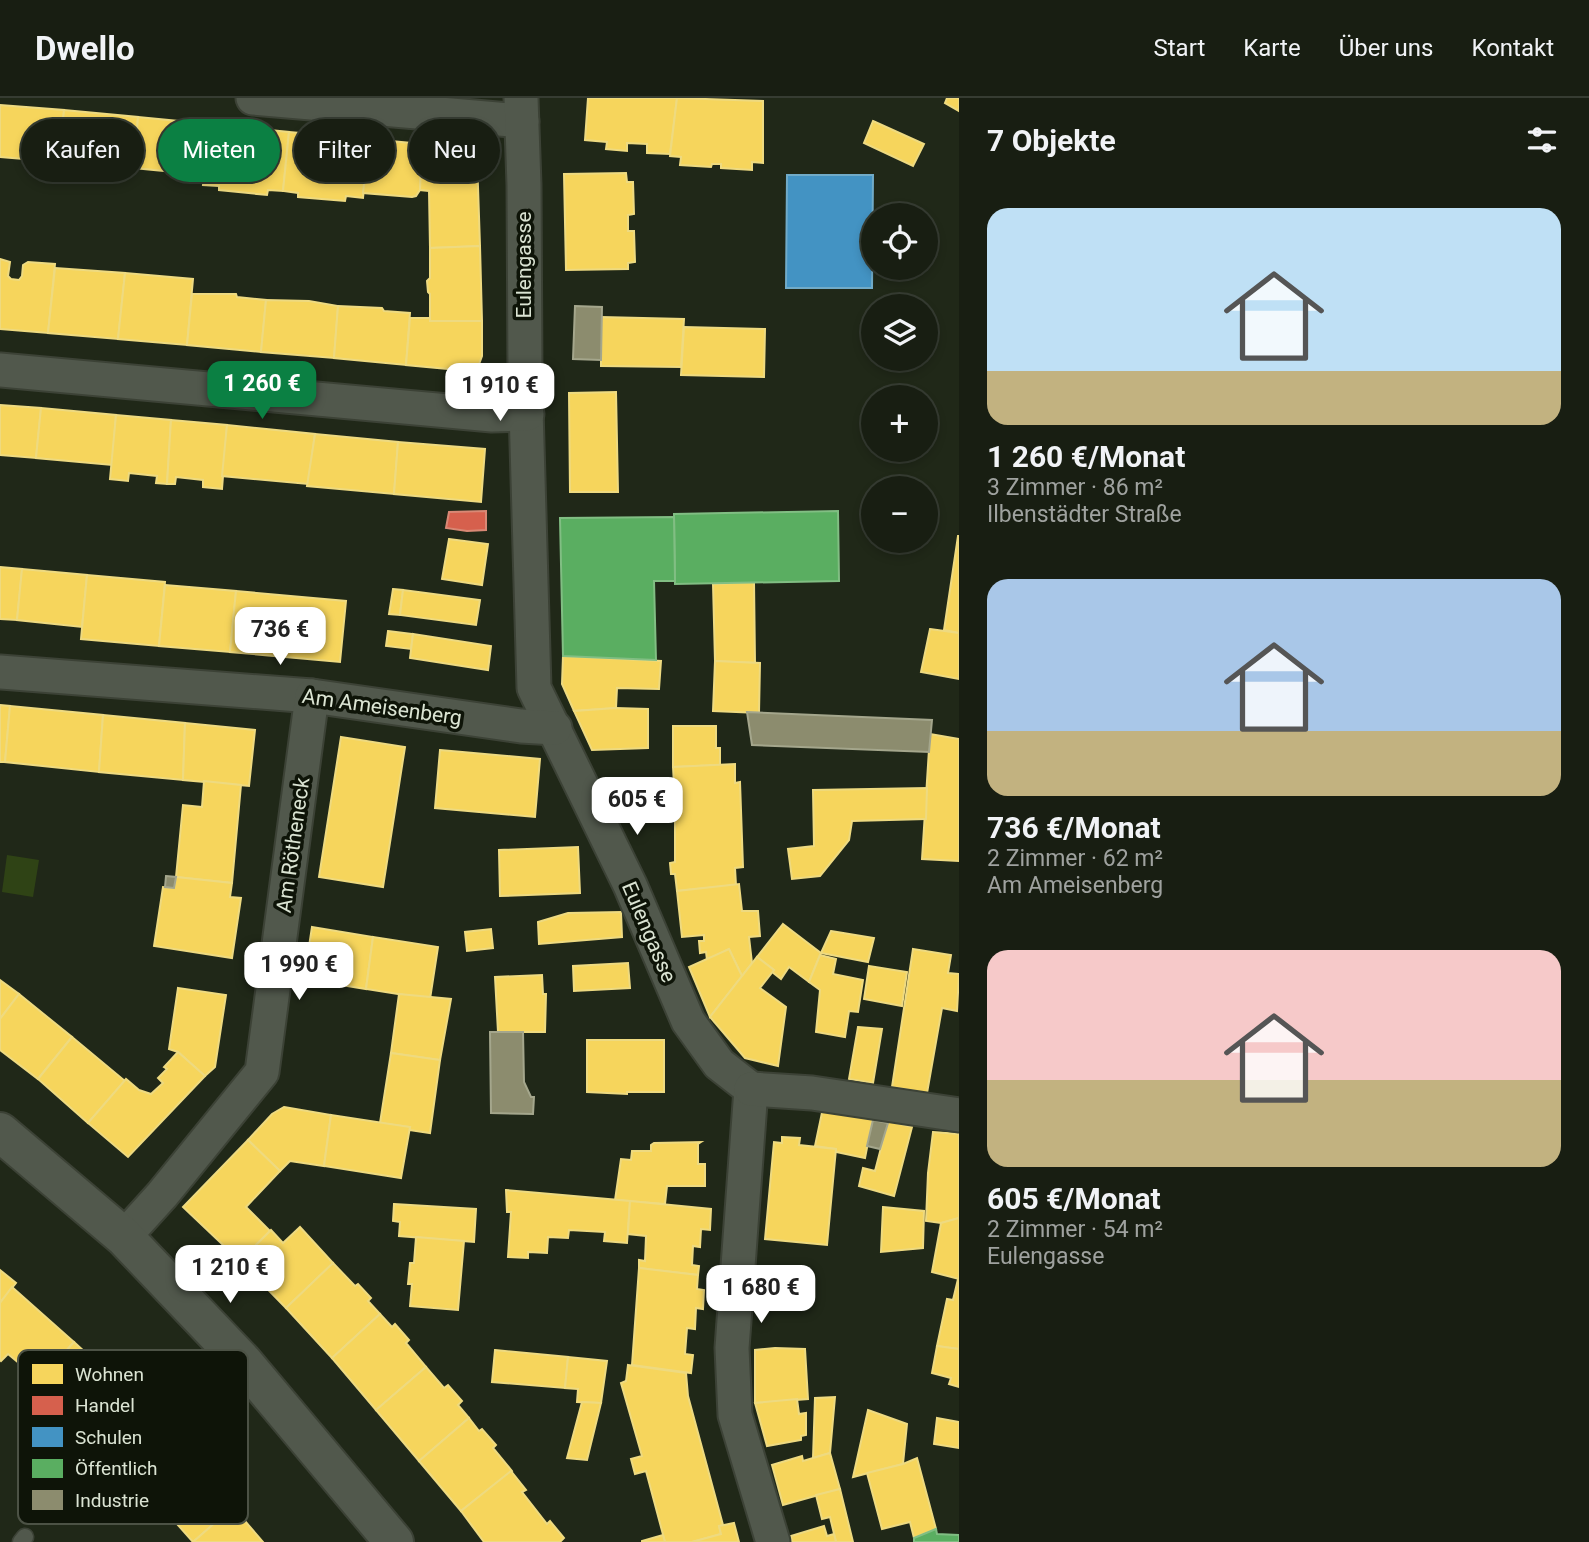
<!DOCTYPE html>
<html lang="de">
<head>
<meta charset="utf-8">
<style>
	:root { --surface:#181e12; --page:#252b20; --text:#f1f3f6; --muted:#9fa29f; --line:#363c32; --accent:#0b8043 }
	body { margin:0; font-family:Roboto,sans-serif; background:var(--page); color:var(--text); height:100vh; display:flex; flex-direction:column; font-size:26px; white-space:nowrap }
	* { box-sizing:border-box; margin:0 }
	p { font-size:23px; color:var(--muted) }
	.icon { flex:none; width:38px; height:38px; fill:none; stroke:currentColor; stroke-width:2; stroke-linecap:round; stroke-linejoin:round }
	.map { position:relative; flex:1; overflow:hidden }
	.details { display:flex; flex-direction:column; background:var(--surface); width:630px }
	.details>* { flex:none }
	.banner { position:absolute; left:21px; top:21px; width:665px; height:63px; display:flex; gap:14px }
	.controls { position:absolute; left:861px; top:105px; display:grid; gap:14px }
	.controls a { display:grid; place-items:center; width:77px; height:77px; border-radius:50%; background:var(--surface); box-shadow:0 4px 10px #0003,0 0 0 2px var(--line); font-size:35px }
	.price { position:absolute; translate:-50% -60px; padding:0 16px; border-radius:14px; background:#fff; color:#222; font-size:23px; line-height:46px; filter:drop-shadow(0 2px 4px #0008) }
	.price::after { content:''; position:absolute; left:50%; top:42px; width:21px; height:16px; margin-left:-10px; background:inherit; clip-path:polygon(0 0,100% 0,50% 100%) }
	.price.on { background:var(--accent); color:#fff }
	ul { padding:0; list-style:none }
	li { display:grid; align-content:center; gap:14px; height:371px; padding:0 28px }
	li span { display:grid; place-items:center; height:217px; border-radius:21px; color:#555 }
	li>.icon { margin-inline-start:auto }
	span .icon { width:126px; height:126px; fill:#fffc; stroke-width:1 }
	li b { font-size:30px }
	h2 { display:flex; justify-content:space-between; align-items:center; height:84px; padding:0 28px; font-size:30px }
	.pill { padding:0 24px; border-radius:32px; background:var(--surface); box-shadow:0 4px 10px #0003,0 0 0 2px var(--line); font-size:24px; line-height:63px }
	.pill.on { background:var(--accent); color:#fff }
	header { display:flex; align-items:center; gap:42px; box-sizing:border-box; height:98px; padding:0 35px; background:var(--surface); border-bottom:2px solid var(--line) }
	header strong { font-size:33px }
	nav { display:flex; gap:38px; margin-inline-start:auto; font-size:24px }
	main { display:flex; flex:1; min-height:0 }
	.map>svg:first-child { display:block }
</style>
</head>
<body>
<header>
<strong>Dwello</strong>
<nav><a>Start</a><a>Karte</a><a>Über uns</a><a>Kontakt</a></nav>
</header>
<main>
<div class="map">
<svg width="959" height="1444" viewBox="0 0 959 1444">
	<rect width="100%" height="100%" fill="#202818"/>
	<polygon fill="#2f4315" points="7,757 39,762 33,799 2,794"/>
	<g fill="#f6d55c" stroke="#eeda80" stroke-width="2">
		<polygon points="588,0 677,0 670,56 647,55 647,46 627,45 627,53 606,51 607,44 585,42"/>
		<polygon points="677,0 763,3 763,65 752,64 752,72 721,70 721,66 712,66 711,69 680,67 681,59 670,58"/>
		<polygon points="947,0 959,0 959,13 945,5"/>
		<polygon points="0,7 64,12 59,64 0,59"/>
		<polygon points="64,12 138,19 134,70 59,64"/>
		<polygon points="138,19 209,26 204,77 134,70"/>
		<polygon points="873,23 924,46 913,68 864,45"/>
		<polygon points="209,26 289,34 283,93 268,92 267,97 219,92 219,88 203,87"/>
		<polygon points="289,34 369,41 363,100 346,98 345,103 298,99 298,95 283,93"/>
		<polygon points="369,41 422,46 420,92 416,98 412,99 363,95"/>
		<polygon points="422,46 466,50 477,59 480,148 430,150 429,93 420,92"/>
		<polygon points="626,75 627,84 633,84 634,116 628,117 628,133 634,133 635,164 628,165 628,171 566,172 564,76"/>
		<polygon points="480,148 482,223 430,223 430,196 428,194 427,183 430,180 430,150"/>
		<polygon points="0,161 10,164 8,178 11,181 19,182 22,178 23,167 28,164 55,166 48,235 0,231"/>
		<polygon points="55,170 125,175 118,241 48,235"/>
		<polygon points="125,175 193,181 187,247 118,241"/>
		<polygon points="192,196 236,196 237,199 266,202 261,254 187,247"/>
		<polygon points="266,202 309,203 338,208 334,260 261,254"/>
		<polygon points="338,208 382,210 384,213 410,215 406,267 334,260"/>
		<polygon points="601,219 684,221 681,269 601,268"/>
		<polygon points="410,220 430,220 430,223 482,223 482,258 478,269 469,273 406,267"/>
		<polygon points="684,229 765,231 764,279 681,277"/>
		<polygon points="616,294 618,394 570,394 569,295"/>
		<polygon points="0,307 41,310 36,360 0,357"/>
		<polygon points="41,310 116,317 112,367 36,360"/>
		<polygon points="116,317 171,322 167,386 156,385 157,378 129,375 128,383 110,381"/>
		<polygon points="171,322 227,327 222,391 203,389 203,382 176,379 175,386 167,386"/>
		<polygon points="227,327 315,336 308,386 222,378"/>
		<polygon points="315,336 398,344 394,396 307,388"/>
		<polygon points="398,344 485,351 481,404 394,396"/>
		<polygon points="958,438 959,438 959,535 944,532"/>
		<polygon points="449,441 488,446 482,487 442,481"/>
		<polygon points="0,469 22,471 17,522 0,521"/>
		<polygon points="22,471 87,477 82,529 17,522"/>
		<polygon points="87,477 165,484 159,548 81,541"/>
		<polygon points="754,484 755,565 715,563 713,486"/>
		<polygon points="165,487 236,493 230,554 159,548"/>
		<polygon points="393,491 403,492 400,517 389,516"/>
		<polygon points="403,492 480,502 476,527 400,517"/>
		<polygon points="236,493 346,503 340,564 230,554"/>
		<polygon points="930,531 959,535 959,581 921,574"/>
		<polygon points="388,533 413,536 411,551 386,548"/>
		<polygon points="413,536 491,548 488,572 410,560"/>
		<polygon points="563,558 661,563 659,591 617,590 616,610 574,613 562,586"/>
		<polygon points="715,563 760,565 759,615 713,613"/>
		<polygon points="0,607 10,608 5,664 0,664"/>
		<polygon points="10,608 103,617 99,674 5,664"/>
		<polygon points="616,610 648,611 648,650 592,652 574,613"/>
		<polygon points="103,617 185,625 183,682 99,674"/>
		<polygon points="185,625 255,632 249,688 183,682"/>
		<polygon points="673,628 716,628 716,650 720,650 720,667 673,669"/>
		<polygon points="930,636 959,641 959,763 922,761"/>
		<polygon points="341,639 405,649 383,789 319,779"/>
		<polygon points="440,652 540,661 535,719 435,710"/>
		<polygon points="735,666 735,685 740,684 743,769 735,770 736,787 677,793 675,776 671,776 670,765 675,764 675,708 669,709 668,687 674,687 673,669"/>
		<polygon points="204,683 241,687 232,785 176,779 183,707 202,709"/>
		<polygon points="927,690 926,721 852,723 849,742 820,778 792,781 788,751 814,748 813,692"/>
		<polygon points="578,749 580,795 500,798 499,752"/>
		<polygon points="176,779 232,785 230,799 241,800 232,860 154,848 163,789 174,790"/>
		<polygon points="739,786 742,813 758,813 760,838 749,839 752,865 742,878 729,851 707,862 706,854 700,855 699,843 704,843 704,837 682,839 677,793"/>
		<polygon points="621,814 622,839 539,846 538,824 568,815"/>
		<polygon points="783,826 821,855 809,884 789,869 781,881 772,874 774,872 757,859"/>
		<polygon points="312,829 373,839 366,891 304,881"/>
		<polygon points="491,831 493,850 467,853 465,834"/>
		<polygon points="831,833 874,840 868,864 821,855"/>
		<polygon points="373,839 438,849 430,901 366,891"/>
		<polygon points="729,851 742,878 710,919 689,869"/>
		<polygon points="913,851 951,857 948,875 959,876 957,913 942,910 927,995 892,989"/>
		<polygon points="820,857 836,861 833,876 863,882 858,914 849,913 845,939 816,934 820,892 809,884"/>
		<polygon points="757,859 774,872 760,890 786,909 778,968 745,960 710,919"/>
		<polygon points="628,865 630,890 574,893 573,868"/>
		<polygon points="869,868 907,874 902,908 864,901"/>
		<polygon points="542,877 543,896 546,896 545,934 498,934 495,879"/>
		<polygon points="0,882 19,896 0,921"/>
		<polygon points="178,890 226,897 215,969 205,978 178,954 169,951"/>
		<polygon points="19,896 72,939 38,981 0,952 0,921"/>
		<polygon points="399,896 451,901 440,962 391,955"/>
		<polygon points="858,929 882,931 873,985 849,981"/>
		<polygon points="72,939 125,983 88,1025 38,981"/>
		<polygon points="587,942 664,942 664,994 627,994 627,996 587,994"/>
		<polygon points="178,954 205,978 128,1059 88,1025 126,981 139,992 151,996 163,985 158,980 167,971 164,969"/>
		<polygon points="391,955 440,962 430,1035 409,1032 410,1029 380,1025"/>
		<polygon points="284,1009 331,1017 324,1068 290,1063 280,1073 248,1042 272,1016"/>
		<polygon points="823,1010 873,1019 865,1060 836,1054 836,1051 815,1048"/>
		<polygon points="331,1017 410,1029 401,1080 324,1068"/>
		<polygon points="888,1023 912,1029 894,1098 859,1088 863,1070 875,1073"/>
		<polygon points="933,1034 959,1036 959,1120 941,1125 926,1123 928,1075"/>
		<polygon points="782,1039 800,1040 799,1047 836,1051 827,1147 765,1141 774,1044 782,1045"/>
		<polygon points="248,1042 280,1073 246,1109 270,1133 240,1163 183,1109"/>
		<polygon points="701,1044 698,1046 698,1066 705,1066 705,1088 667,1088 665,1106 615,1102 621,1061 631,1062 632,1053 651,1053 651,1047 654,1045"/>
		<polygon points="506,1092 630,1103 627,1145 604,1143 605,1134 569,1132 568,1140 548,1139 547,1155 528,1154 528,1160 508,1159 511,1114 507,1114"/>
		<polygon points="630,1103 711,1111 710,1132 701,1131 700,1149 693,1148 692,1167 699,1168 698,1177 639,1170 639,1162 645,1163 646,1138 628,1136"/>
		<polygon points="394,1106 476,1111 474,1144 399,1138 400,1124 393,1123"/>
		<polygon points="883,1109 924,1113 923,1150 881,1154"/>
		<polygon points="959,1120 959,1181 932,1174 941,1125"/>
		<polygon points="300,1129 333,1165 286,1210 240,1163 271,1132 283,1145"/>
		<polygon points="416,1139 464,1143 458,1212 410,1208 412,1186 408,1186 410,1165 414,1165"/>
		<polygon points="333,1165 355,1188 358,1186 371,1200 368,1203 380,1216 332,1260 286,1210"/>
		<polygon points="639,1170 698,1177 697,1191 704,1192 703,1211 696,1210 695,1231 687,1230 685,1256 693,1257 691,1275 632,1267"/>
		<polygon points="0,1172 16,1185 0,1205"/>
		<polygon points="958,1181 959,1181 959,1251 937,1248 947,1201 953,1202"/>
		<polygon points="12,1189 74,1244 32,1291 20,1279 26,1271 8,1256 1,1263 0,1262 0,1205"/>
		<polygon points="380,1216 392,1229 395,1226 409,1242 406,1245 426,1269 376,1312 332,1260"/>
		<polygon points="74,1244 135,1300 101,1338 87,1326 80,1333 65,1320 72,1312 54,1296 47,1303 32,1291"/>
		<polygon points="937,1248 959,1251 959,1289 949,1286 951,1280 932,1275"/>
		<polygon points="775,1250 805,1251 808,1301 755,1305 755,1252"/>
		<polygon points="495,1252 568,1259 565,1290 492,1284"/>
		<polygon points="568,1259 607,1263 601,1305 577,1304 578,1291 565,1290"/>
		<polygon points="628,1267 686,1275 688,1298 723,1427 719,1428 721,1436 692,1444 665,1444 646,1373 635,1376 631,1361 642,1358 621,1285 626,1283"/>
		<polygon points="426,1269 444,1290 448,1287 462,1303 458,1307 469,1320 419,1363 376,1312"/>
		<polygon points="835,1299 830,1355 813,1360 815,1300"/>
		<polygon points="797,1301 799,1316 806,1315 806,1337 801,1338 801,1342 767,1348 755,1305"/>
		<polygon points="582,1304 601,1305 587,1362 567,1360"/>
		<polygon points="868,1312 907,1326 903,1366 853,1379"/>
		<polygon points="469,1320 479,1333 482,1331 496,1347 493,1350 512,1373 461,1413 419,1363"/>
		<polygon points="937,1320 959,1324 959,1350 934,1346"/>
		<polygon points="178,1347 233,1409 193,1444 138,1382"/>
		<polygon points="830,1355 840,1391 783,1407 772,1367 802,1358 803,1363"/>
		<polygon points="917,1360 936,1431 914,1440 910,1424 882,1431 867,1375 903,1366"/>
		<polygon points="511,1373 526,1392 522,1394 547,1426 550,1423 564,1440 560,1444 484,1444 461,1413"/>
		<polygon points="840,1391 853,1444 836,1444 830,1419 822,1421 816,1397"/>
		<polygon points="233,1409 263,1444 193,1444"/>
		<polygon points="734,1425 739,1444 692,1444 721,1436 719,1428"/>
		<polygon points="824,1428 827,1438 834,1436 836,1444 792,1444 791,1438"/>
		<polygon points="663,1437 665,1444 642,1444 642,1443"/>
	</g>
	<polygon fill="#d6604d" stroke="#d88875" stroke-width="2" points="486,413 486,432 467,433 446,430 449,414"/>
	<polygon fill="#4393c3" stroke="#71abc8" stroke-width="2" points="787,77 873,77 872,190 786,190"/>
	<g fill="#5aae61" stroke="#81be83" stroke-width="2">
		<polygon points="838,413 839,483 675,486 674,416"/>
		<polygon points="674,419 675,483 654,483 656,562 563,558 560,420"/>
		<polygon points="936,1431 937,1436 959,1437 959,1444 914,1444 914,1440"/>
	</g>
	<g fill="#8c8c6e" stroke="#a4a68c" stroke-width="2">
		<polygon points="575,208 602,209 601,262 573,261"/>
		<polygon points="747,614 932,622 929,654 752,647"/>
		<polygon points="166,778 176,779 174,790 165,789"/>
		<polygon points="490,934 523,934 524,984 531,999 534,999 533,1016 491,1015"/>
		<polygon points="873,1022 888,1025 880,1051 867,1048"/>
	</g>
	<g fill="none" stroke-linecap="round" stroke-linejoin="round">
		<defs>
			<polyline id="lane" points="21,1444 25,1439"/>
			<g id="street">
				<polyline points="253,0 522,23"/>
				<polyline points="521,0 524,87 525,276 534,590 630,787 688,923 719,966 751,991"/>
				<polyline points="0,272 492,317 527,316"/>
				<polyline points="0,574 312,598 521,628 555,630"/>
				<polyline points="751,991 732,1250 735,1317 773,1444"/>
				<polyline points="751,991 812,995 959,1017"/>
				<polyline points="124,1139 162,1097 262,974 312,598"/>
			</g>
			<polyline id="secondary" points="0,1034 124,1139 243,1264 394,1444"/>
		</defs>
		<use href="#lane" stroke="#3c4236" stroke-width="19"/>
		<use href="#street" stroke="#3c4236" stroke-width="37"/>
		<use href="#secondary" stroke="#3c4236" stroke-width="42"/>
		<use href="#lane" stroke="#51584c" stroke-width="16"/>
		<use href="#street" stroke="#51584c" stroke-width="33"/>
		<use href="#secondary" stroke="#51584c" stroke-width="38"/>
	</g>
	<g text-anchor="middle" stroke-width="7" stroke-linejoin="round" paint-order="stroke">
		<g font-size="21" fill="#dbe4d3" stroke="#0e1408">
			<text transform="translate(524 167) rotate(-90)" y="7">Eulengasse</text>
			<text transform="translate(382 609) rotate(8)" y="7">Am Ameisenberg</text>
			<text transform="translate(293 747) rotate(-82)" y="7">Am Rötheneck</text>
			<text transform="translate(649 834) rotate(67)" y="7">Eulengasse</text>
		</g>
	</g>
	<rect x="18" y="1252" width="230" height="174" rx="10" fill="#0e1408" stroke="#4c5245" stroke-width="2"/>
	<rect x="32" y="1266" width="31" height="20" fill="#f6d55c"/>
	<rect x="32" y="1298" width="31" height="19" fill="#d6604d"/>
	<rect x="32" y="1329" width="31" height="20" fill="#4393c3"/>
	<rect x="32" y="1361" width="31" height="19" fill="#5aae61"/>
	<rect x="32" y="1392" width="31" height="20" fill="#8c8c6e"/>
	<g font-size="19" fill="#dbe4d3">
		<text x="75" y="1283">Wohnen</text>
		<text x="75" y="1314">Handel</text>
		<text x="75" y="1346">Schulen</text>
		<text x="75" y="1377">Öffentlich</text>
		<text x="75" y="1409">Industrie</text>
	</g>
</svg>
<div class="controls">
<a><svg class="icon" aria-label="locate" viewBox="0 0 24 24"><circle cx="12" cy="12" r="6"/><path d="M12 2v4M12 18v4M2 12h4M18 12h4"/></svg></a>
<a><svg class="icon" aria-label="layers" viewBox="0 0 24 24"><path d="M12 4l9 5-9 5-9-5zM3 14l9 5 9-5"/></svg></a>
<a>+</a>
<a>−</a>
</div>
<b class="price on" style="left:262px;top:323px">1 260 €</b>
<b class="price" style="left:500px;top:325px">1 910 €</b>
<b class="price" style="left:280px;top:569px">736 €</b>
<b class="price" style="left:637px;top:739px">605 €</b>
<b class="price" style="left:299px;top:904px">1 990 €</b>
<b class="price" style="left:230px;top:1207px">1 210 €</b>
<b class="price" style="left:761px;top:1227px">1 680 €</b>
<div class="banner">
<a class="pill">Kaufen</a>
<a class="pill on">Mieten</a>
<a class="pill">Filter</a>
<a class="pill">Neu</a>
</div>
</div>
<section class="details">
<h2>7 Objekte<svg class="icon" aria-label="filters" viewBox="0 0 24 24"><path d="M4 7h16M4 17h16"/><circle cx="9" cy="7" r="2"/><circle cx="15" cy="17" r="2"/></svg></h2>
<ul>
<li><span style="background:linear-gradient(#bfe0f5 75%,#c2b280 0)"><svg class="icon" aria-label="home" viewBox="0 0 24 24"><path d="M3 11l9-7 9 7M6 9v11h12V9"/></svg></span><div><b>1 260 €/Monat</b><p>3 Zimmer · 86 m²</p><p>Ilbenstädter Straße</p></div></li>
<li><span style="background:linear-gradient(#a9c7e8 70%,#c2b280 0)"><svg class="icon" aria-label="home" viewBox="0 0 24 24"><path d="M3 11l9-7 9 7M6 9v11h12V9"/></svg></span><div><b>736 €/Monat</b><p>2 Zimmer · 62 m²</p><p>Am Ameisenberg</p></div></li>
<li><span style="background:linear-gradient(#f6c9c9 60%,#c2b280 0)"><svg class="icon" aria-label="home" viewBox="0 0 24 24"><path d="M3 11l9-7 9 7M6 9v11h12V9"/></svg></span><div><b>605 €/Monat</b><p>2 Zimmer · 54 m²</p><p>Eulengasse</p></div></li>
</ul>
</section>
</main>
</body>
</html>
